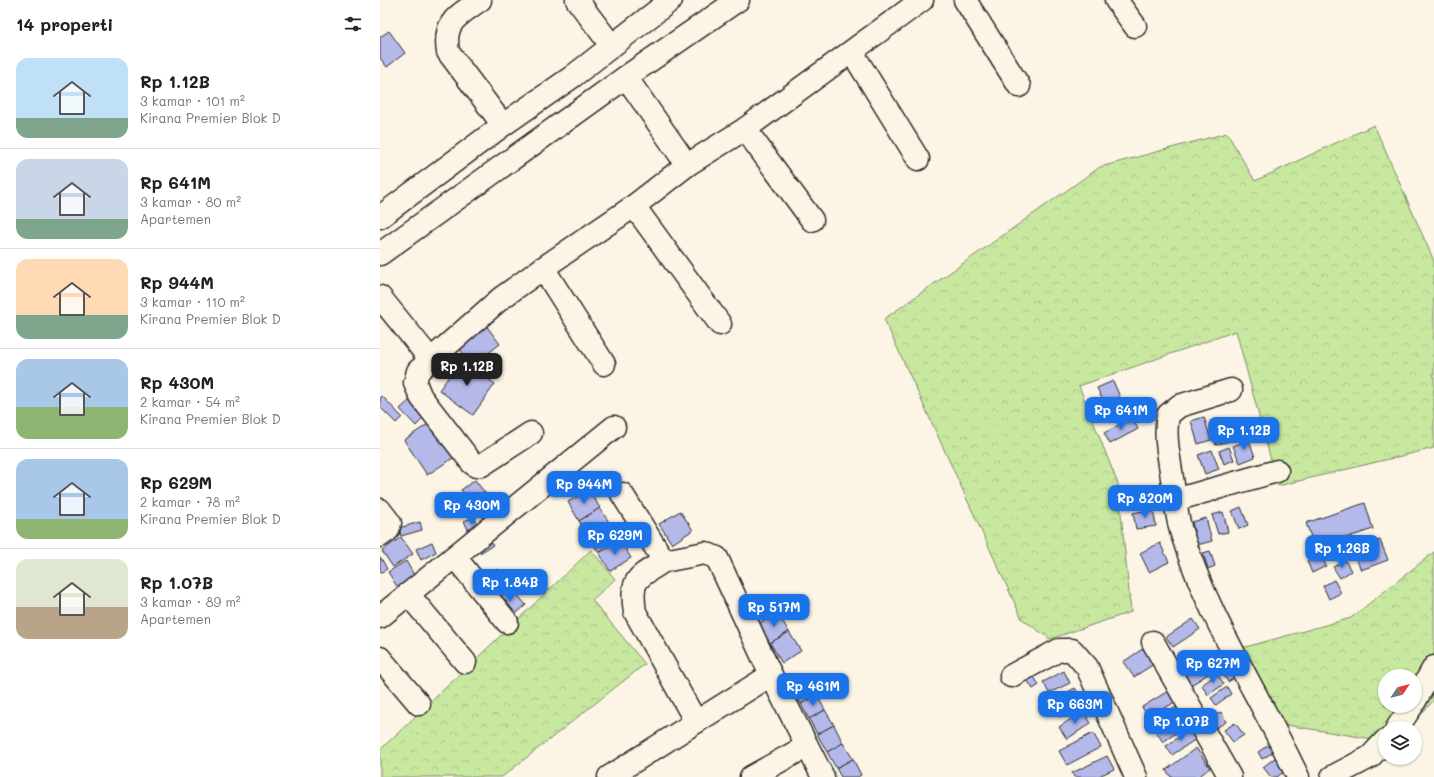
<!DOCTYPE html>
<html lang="id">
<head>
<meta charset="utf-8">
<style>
	:root { --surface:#fff; --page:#f6f6f6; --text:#202124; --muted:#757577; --line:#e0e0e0; --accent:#1a73e8 }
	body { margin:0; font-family:Mali,sans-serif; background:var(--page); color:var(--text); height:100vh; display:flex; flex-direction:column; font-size:15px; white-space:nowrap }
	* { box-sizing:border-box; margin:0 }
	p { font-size:13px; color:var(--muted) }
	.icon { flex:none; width:22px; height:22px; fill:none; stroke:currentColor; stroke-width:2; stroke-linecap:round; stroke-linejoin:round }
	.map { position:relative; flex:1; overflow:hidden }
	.drawer { display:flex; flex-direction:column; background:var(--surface); width:380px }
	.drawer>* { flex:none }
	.needle { width:26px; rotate:55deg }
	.fabs { position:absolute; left:998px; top:669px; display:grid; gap:8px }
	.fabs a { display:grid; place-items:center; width:44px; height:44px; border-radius:50%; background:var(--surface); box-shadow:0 1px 3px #0004; font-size:20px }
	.price { position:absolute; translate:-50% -34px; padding:0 9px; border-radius:8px; background:var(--accent); color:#fff; font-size:13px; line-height:26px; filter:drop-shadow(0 1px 2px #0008) }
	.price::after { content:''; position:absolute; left:50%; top:24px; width:12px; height:9px; margin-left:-6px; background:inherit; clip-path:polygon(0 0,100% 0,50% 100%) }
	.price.on { background:#222; color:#fff }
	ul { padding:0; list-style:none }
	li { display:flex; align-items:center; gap:12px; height:100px; padding:0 16px }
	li+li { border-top:1px solid var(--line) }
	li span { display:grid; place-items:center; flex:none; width:112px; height:80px; border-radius:12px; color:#555 }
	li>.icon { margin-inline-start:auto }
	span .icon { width:48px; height:48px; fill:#fffc; stroke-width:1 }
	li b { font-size:17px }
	h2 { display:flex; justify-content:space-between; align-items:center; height:48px; padding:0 16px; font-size:17px }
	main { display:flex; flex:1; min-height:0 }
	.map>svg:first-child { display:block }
</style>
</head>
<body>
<main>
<section class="drawer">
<h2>14 properti<svg class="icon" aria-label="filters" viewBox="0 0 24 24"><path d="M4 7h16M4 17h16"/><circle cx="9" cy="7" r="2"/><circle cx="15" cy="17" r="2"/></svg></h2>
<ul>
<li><span style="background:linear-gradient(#bfe0f5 75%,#7fa58c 0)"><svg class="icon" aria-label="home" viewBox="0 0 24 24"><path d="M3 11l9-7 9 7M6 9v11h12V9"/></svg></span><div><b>Rp 1.12B</b><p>3 kamar · 101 m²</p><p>Kirana Premier Blok D</p></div></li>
<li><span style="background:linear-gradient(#c9d6e8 75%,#7fa58c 0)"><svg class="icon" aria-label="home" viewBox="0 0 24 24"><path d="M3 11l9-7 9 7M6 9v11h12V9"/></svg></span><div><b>Rp 641M</b><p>3 kamar · 80 m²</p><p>Apartemen</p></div></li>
<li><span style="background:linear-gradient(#ffd9b3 70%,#7fa58c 0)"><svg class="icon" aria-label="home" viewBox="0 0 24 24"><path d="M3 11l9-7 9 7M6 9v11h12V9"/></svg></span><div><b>Rp 944M</b><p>3 kamar · 110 m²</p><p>Kirana Premier Blok D</p></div></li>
<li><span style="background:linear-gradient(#a9c7e8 60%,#8fb573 0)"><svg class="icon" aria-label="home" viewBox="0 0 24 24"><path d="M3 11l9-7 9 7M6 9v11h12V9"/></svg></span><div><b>Rp 430M</b><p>2 kamar · 54 m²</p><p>Kirana Premier Blok D</p></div></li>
<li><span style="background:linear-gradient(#a9c7e8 75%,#8fb573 0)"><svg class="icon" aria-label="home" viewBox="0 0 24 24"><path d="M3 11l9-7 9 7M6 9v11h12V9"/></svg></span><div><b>Rp 629M</b><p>2 kamar · 78 m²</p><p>Kirana Premier Blok D</p></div></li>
<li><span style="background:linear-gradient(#dfe7d0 60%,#b9a48a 0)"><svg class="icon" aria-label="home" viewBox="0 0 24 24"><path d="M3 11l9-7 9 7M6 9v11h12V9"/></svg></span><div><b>Rp 1.07B</b><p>3 kamar · 89 m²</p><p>Apartemen</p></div></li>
</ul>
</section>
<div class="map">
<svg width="1054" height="777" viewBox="0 0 1054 777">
	<defs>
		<pattern id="forest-crowns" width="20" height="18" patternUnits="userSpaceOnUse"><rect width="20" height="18" fill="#c8e8a0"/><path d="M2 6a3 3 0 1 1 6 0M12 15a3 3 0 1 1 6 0" fill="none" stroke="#acc78a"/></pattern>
	</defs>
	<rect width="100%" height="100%" fill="#fcf5e5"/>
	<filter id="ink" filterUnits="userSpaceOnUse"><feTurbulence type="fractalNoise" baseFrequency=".025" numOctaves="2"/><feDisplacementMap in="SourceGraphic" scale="8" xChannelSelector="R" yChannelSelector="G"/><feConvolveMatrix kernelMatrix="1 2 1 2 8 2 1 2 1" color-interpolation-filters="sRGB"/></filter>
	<g filter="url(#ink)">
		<g fill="url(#forest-crowns)" stroke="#7a8a66" fill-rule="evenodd">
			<polygon points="994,125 1054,261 1054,448 898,486 856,331 699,386 738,484 751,612 670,639 642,619 504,319 720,167 847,133 875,181"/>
			<polygon points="211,550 235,579 212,600 265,664 122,777 0,777 0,750"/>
			<path d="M 1054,552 L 1054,700 L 1029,728 L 1005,728 L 1005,741 L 887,722 L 862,648 L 971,618 ZM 1005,676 L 1035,676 L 1035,706 L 1005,706 Z"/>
		</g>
		<g fill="#b4b9ea" stroke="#2b2b2b">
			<polygon points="9,31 25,53 7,67 0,58 0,37"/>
			<polygon points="105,324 120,344 92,366 77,345"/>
			<polygon points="81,360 115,384 93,415 59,390"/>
			<polygon points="733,381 740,397 724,403 717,388"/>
			<polygon points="2,396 22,417 16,423 0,407 0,399"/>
			<polygon points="31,399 46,415 36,426 20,409"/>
			<polygon points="824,417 831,440 818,444 811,421"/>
			<polygon points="752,418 758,429 730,444 724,433"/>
			<polygon points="56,419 79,454 47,475 24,440"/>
			<polygon points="849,426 853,440 836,445 832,431"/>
			<polygon points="869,440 875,457 860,463 853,446"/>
			<polygon points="849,447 854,460 844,464 839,451"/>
			<polygon points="832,450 839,469 825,474 818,455"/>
			<polygon points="95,480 119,511 105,521 81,490"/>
			<polygon points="209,490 220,508 199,521 188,502"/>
			<polygon points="985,503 993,529 935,548 926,523"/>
			<polygon points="861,507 868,525 859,529 852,511"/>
			<polygon points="220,508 230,524 209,537 199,521"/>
			<polygon points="773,509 776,526 756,529 753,513"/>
			<polygon points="300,511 313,530 292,544 279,524"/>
			<polygon points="843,512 848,532 838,534 832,515"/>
			<polygon points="94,517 100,530 90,534 84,521"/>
			<polygon points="826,518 832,541 817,545 812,522"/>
			<polygon points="40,522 42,530 21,536 19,528"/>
			<polygon points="230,524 240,540 219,553 209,537"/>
			<polygon points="107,536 113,545 100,553 94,544"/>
			<polygon points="21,537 33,554 13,567 2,551"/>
			<polygon points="240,540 251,558 230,571 219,553"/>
			<polygon points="1000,540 1008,560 981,570 973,551"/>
			<polygon points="52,542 56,552 41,560 36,549"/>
			<polygon points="780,543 789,562 769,572 760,553"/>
			<polygon points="830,551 835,566 828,569 823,553"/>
			<polygon points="941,555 946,566 932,573 927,561"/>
			<polygon points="0,558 1,558 7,569 0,573"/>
			<polygon points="965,560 971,571 960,578 953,567"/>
			<polygon points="26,561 38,582 21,593 8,572"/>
			<polygon points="117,569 131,587 114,601 98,581"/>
			<polygon points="954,580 961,593 949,599 943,586"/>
			<polygon points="131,587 146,605 129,620 114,601"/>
			<polygon points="397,612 409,632 390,643 378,624"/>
			<polygon points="813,619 820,629 793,647 786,637"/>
			<polygon points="409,632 421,651 402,663 390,643"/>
			<polygon points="767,646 777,662 754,677 743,662"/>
			<polygon points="824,656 833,671 811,685 801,670"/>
			<polygon points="847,665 856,677 848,682 840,670"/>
			<polygon points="684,671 690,683 669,693 663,682"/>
			<polygon points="837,674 844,684 828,695 822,685"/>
			<polygon points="426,675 437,695 421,704 410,684"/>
			<polygon points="654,677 659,685 653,689 647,680"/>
			<polygon points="847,687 851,694 836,705 831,698"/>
			<polygon points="695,688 704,704 680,717 672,701"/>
			<polygon points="793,688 800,699 768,718 762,707"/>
			<polygon points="437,695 445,710 429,719 421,704"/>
			<polygon points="797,706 809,724 783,742 771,724"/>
			<polygon points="445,710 454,725 437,734 429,719"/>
			<polygon points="703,711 711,723 687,739 679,727"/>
			<polygon points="841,712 846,722 834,729 828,720"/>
			<polygon points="855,723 864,735 853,742 844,730"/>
			<polygon points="454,725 463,743 447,752 437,734"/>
			<polygon points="810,730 816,739 792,755 786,746"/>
			<polygon points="713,733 721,747 687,765 679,751"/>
			<polygon points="463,743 473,759 456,768 447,752"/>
			<polygon points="890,744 895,751 882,759 878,752"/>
			<polygon points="816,748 830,768 818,777 791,777 786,770"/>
			<polygon points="727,756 734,769 717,777 694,777 692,773"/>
			<polygon points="895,758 905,771 897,777 891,777 883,767"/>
			<polygon points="473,759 481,775 478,777 461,777 456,768"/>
		</g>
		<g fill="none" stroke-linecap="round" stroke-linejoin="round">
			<defs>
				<g id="street">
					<path d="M 100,0 C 78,16 63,21 68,52 L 123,125"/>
					<polyline points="197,0 231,45"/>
					<polyline points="585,0 639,86"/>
					<polyline points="736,0 755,26"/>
					<polyline points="472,52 538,159"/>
					<polyline points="246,77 307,165"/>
					<polyline points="365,129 432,220"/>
					<polyline points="254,206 340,324"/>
					<polyline points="0,217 123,125 192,77 291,0"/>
					<polyline points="0,254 246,77 358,0"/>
					<polyline points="163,268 224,364"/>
					<polyline points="0,297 51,360"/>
					<path d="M 851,390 L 799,406 L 788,415 C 784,436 789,456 792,478 C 795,496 796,516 802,534 C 829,620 880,696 918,777"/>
					<polyline points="151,433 102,465 96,466 92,463 41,397 35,383 38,371 120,299 163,268 254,206 307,165 365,129 542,0"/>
					<polyline points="242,494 284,561 325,553 337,558 391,675 443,777"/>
					<polyline points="795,500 897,471"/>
					<polyline points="0,510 10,523 8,530 0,536"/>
					<polyline points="75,557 127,622"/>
					<polyline points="28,594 85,662"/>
					<polyline points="0,617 234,427"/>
					<polyline points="773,642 850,777"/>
					<polyline points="0,658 39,704"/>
					<polyline points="631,676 679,650 692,650 707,667 756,777"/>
					<polyline points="1035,701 1054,667"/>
					<polyline points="316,722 391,675"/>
					<polyline points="1017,728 1032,706"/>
					<path d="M 229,777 L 316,722 L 255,612 C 250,578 257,578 284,561"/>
					<polyline points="371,777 427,746"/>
					<polyline points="952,777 990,757 1005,741"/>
				</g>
			</defs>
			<use href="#street" stroke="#2b2b2b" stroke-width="25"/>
			<use href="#street" stroke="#fcf5e5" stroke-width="22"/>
		</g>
	</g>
</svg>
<div class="fabs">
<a><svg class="needle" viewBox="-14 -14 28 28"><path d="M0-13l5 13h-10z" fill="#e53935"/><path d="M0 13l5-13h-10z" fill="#757577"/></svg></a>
<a><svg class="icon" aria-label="layers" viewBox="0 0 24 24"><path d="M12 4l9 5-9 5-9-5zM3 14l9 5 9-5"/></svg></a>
</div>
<b class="price on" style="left:87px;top:387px">Rp 1.12B</b>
<b class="price" style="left:741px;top:431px">Rp 641M</b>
<b class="price" style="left:864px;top:451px">Rp 1.12B</b>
<b class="price" style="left:204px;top:505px">Rp 944M</b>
<b class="price" style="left:765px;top:519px">Rp 820M</b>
<b class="price" style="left:92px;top:526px">Rp 430M</b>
<b class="price" style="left:235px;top:556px">Rp 629M</b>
<b class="price" style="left:962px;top:569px">Rp 1.26B</b>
<b class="price" style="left:130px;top:603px">Rp 1.84B</b>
<b class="price" style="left:394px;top:628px">Rp 517M</b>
<b class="price" style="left:833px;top:684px">Rp 627M</b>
<b class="price" style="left:433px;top:707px">Rp 461M</b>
<b class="price" style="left:695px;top:725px">Rp 663M</b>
<b class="price" style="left:801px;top:742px">Rp 1.07B</b>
</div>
</main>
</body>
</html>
